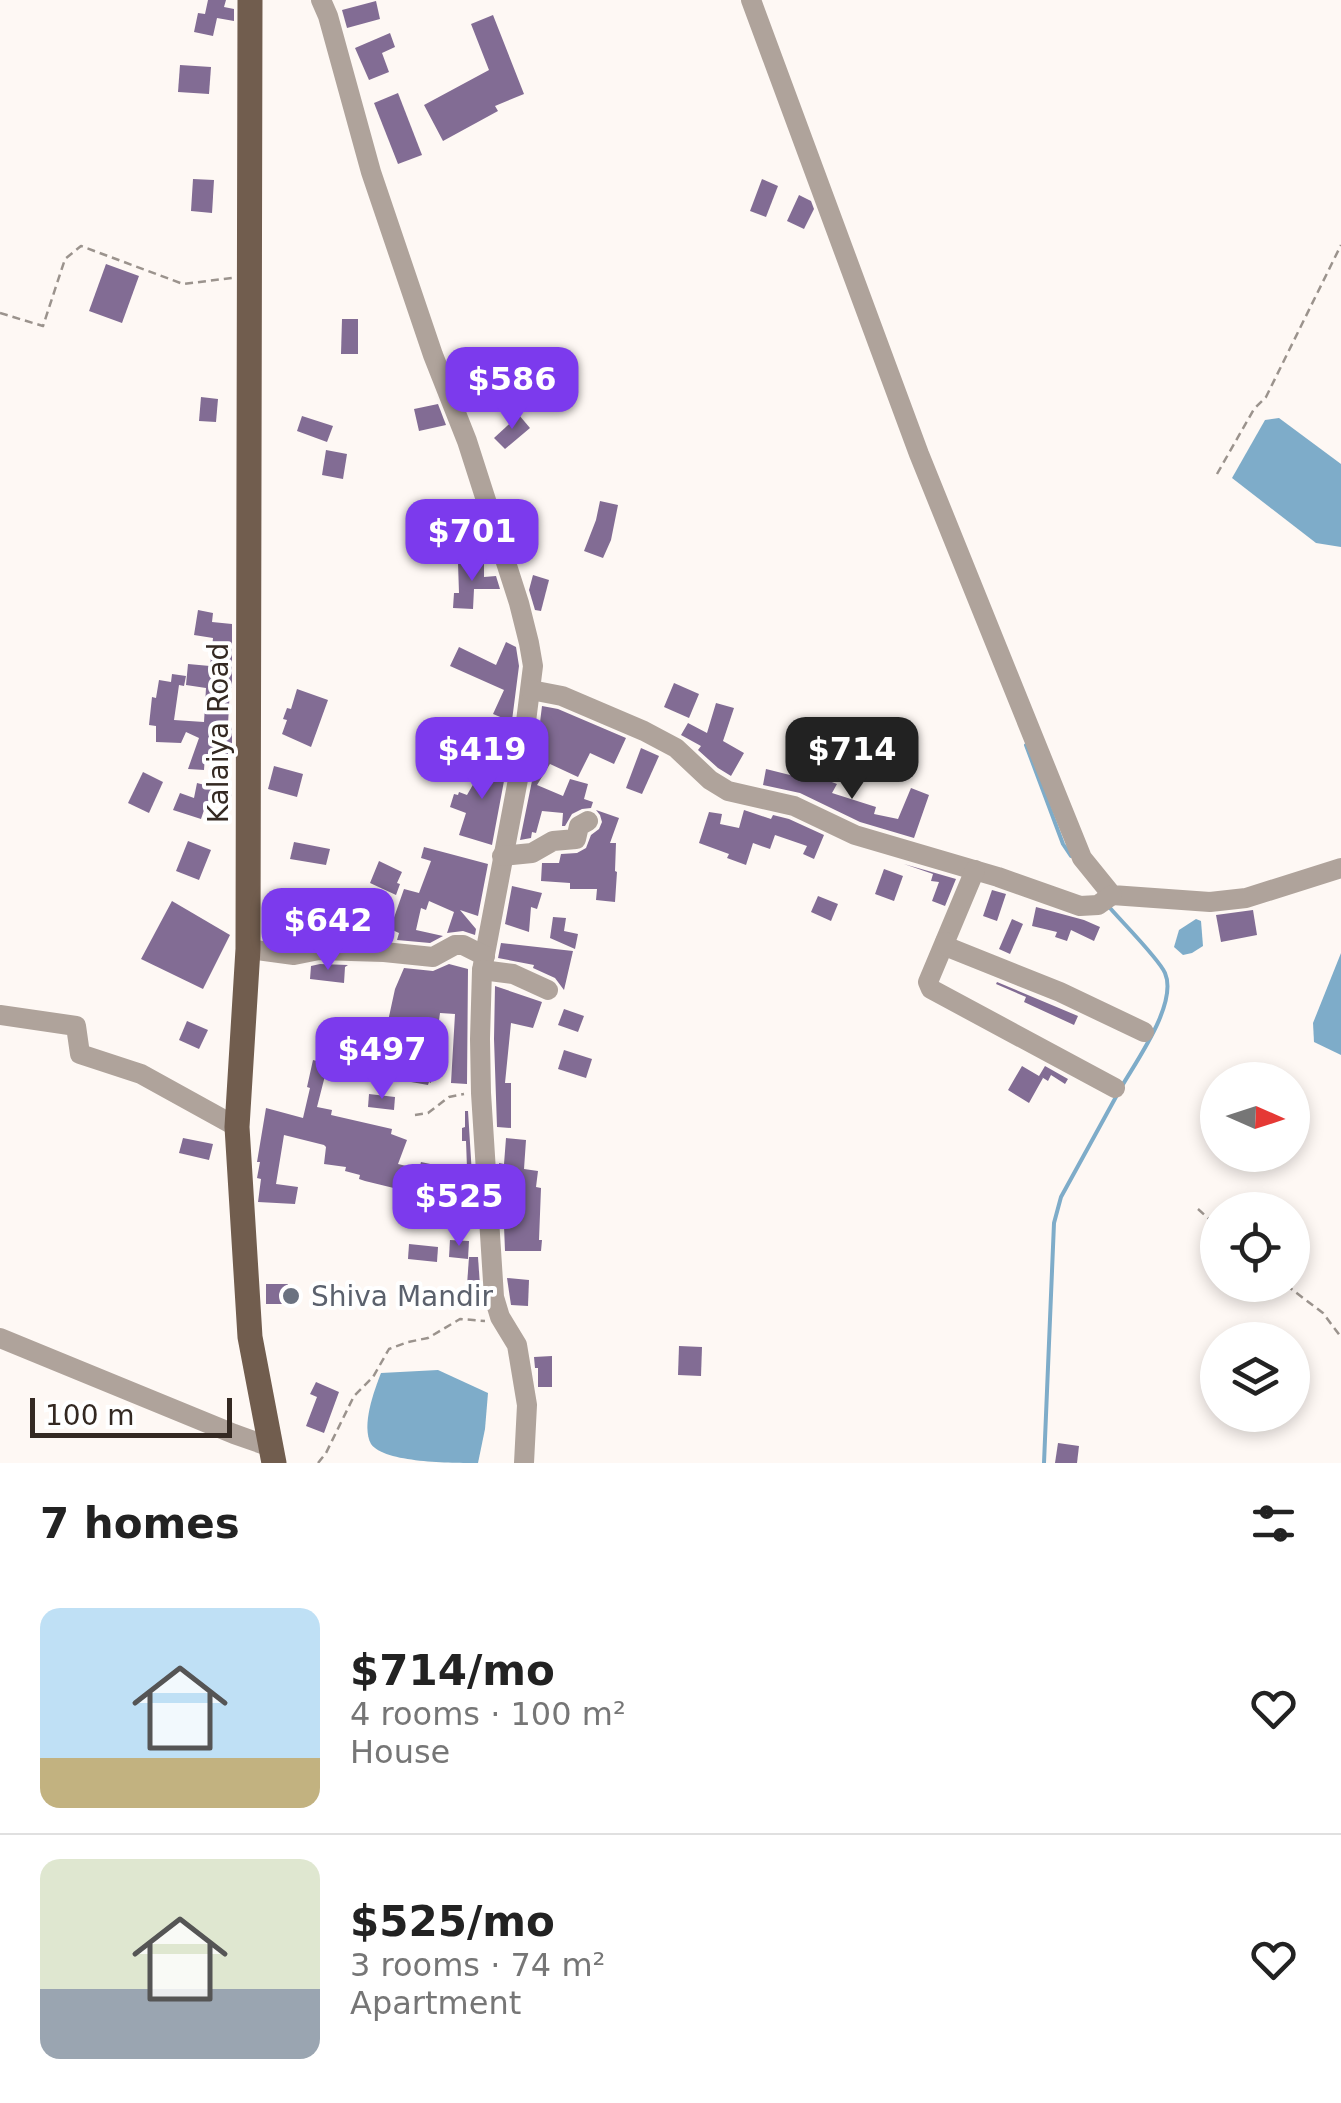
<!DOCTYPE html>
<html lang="en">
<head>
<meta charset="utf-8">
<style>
	:root { --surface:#fff; --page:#f6f6f6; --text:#222; --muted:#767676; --line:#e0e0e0; --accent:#7c3aed }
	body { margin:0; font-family:"DejaVu Sans",sans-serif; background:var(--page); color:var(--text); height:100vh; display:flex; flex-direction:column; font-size:38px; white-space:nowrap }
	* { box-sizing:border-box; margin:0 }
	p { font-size:32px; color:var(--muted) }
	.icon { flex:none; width:55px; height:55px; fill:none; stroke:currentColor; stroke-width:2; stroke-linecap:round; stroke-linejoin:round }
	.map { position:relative; height:1463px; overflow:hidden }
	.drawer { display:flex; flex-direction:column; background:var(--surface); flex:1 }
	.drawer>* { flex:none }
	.needle { width:65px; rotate:93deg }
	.tools { position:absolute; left:1200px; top:1062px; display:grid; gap:20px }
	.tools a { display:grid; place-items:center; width:110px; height:110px; border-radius:50%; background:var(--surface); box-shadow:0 5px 15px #0003; font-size:50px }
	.scale { position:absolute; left:30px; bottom:25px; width:202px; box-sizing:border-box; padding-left:10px; border:5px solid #342922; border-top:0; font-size:28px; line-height:35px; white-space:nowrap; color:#342922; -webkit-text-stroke:8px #fff; paint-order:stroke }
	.price { position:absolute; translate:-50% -85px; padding:0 22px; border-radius:20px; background:var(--accent); color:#fff; font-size:32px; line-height:65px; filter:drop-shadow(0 2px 5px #0008) }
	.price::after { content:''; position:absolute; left:50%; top:60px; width:30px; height:22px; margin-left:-15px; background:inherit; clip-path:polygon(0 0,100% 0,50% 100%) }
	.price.current { background:#222; color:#fff }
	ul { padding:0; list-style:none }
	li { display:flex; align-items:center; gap:30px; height:250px; padding:0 40px }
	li+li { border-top:2px solid var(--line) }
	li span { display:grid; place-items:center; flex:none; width:280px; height:200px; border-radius:20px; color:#555 }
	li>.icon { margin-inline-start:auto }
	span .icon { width:120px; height:120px; fill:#fffc; stroke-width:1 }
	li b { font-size:42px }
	h2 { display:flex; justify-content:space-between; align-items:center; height:120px; padding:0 40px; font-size:42px }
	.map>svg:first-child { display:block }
</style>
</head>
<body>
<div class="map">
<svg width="1341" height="1463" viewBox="0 0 1341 1463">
	<rect width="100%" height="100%" fill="#fef8f4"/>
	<g fill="#7eacc9">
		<polygon points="1279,418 1341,464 1341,547 1316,543 1232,478 1265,420"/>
		<polygon points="1196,919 1201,921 1203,946 1192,953 1183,955 1174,947 1179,930"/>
		<polygon points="1341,953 1341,1055 1314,1042 1313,1023"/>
		<path d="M 438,1370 L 488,1393 L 485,1429 L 478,1463 C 452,1463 384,1463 371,1444 C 361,1426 374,1391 381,1373 Z"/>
	</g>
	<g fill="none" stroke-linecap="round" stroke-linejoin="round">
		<g stroke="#7eacc9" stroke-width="4">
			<polyline points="1026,745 1063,844 1071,856"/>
			<path d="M 1110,908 C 1122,922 1159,959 1165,973 C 1178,1003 1137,1060 1122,1086"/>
			<polyline points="1044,1463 1054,1223 1061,1197 1117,1095"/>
		</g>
	</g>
	<g fill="#826c94">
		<polygon points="208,0 226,0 224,7 234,9 234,21 217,18 213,36 194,32 198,13 205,14"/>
		<polygon points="376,1 380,19 347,28 342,10"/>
		<polygon points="493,15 524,94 495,106 498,111 443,141 424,105 489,70 471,24"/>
		<polygon points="390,33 395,47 382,53 389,72 369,80 355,48"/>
		<polygon points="180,65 211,67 209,94 178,92"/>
		<polygon points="398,93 422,155 398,164 374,103"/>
		<polygon points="193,179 214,180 212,213 191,211"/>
		<polygon points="762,179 778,186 766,217 750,211"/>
		<polygon points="799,195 811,201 814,209 804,229 787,221"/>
		<polygon points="106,264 139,276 122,323 89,311"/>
		<polygon points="342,319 358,319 358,354 341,354"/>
		<polygon points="201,397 218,399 216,422 199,421"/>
		<polygon points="438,404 446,425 419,431 414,409"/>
		<polygon points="519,415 530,428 505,449 494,438"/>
		<polygon points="302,416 333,426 327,442 297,431"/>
		<polygon points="326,450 347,454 343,479 322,475"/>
		<polygon points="600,501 618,505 611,540 603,558 584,551 596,520"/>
		<polygon points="458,563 484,563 484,577 496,576 500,589 474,589 473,609 453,608 454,593 459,593"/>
		<polygon points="533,575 549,580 541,611 535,610 529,590"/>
		<polygon points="198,610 213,613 212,622 232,624 232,688 230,688 228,724 232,724 232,756 205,755 204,770 188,769 199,738 186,732 181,743 156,742 156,726 149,725 152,697 156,698 159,680 171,682 172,674 186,676 184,686 179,685 174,720 204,722 206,688 186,685 188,664 210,666 213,638 194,635"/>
		<polygon points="506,642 516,647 519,666 510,736 503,733 510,721 493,714 504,690 450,666 459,647 496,665"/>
		<polygon points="674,683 699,694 689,718 664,707"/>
		<polygon points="297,689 328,700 311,747 282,734 287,720 283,719 287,708 291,709"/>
		<polygon points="716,703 734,708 723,741 744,753 731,776 718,768 698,750 701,746 681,735 688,723 707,733"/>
		<polygon points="542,706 558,709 626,738 614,764 590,753 578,777 550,764 537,785 563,796 570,779 588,784 584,799 593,802 591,808 582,809 572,814 565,826 562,826 563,813 542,811 536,833 532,832 531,838 520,840 534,771"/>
		<polygon points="641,748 659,756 642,794 626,788"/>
		<polygon points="490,755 507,765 492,845 459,835 466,813 450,807 454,794 458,795 459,792 467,795"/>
		<polygon points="274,766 303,774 297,797 268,789"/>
		<polygon points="766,769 794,776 796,773 812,779 814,775 837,784 832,793 876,807 874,814 898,819 911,788 929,795 914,838 860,822 800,793 763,785"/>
		<polygon points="143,772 163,782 149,813 128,803"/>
		<polygon points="197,783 232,792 229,807 207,801 201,819 173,810 180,793 194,798"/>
		<polygon points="596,810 619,818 610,843 616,843 615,871 617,872 615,902 596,900 597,889 570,889 570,883 541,881 542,863 559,863 561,854 577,853 586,848 591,835 599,829 602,822 600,815"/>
		<polygon points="744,810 771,819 773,815 789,819 824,835 814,859 803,854 807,846 775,835 770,849 753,843 746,865 727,858 729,854 699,843 709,812 722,814 720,824 739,828"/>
		<polygon points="188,841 211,850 199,880 176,871"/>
		<polygon points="294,842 330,849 326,865 290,859"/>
		<polygon points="424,847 488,864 478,916 460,910 476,929 475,935 463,931 447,933 454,912 429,901 426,910 421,908 416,930 443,936 430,943 397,940 399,933 390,929 404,889 419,893 431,861 421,858"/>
		<polygon points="379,861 402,872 397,883 400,884 396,895 370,883"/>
		<polygon points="904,864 956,879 945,906 932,901 939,882 931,881 933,874"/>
		<polygon points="884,869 903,876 894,901 875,894"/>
		<polygon points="512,886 542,893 537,909 531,907 529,932 505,924"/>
		<polygon points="992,890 1006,894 997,921 983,916"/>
		<polygon points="818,896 838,904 831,921 811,912"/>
		<polygon points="172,901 230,935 203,989 141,959"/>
		<polygon points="1036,907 1084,920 1100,927 1094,941 1071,930 1067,941 1055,937 1057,932 1032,926"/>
		<polygon points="1253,910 1257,935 1221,942 1216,915"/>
		<polygon points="331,914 342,916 340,925 351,926 350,937 313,937 315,920 330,920"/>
		<polygon points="553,917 566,918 564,931 578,934 575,949 550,938"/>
		<polygon points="1012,919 1023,924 1010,954 999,949"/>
		<polygon points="264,921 292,926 290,941 264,937"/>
		<polygon points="501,943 573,951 564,990 555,978 533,968 534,965 498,958"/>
		<polygon points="320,964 348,965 345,967 344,983 310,979 311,966"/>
		<polygon points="449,964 468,969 467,1084 451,1083 455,1014 440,1013 431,1083 429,1082 428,1085 411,1082 414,1067 421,1068 425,1036 403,1033 398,1053 382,1049 395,989 404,968 433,971"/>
		<polygon points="997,982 1078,1016 1074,1025 1024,1002 1026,997 996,984"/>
		<polygon points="495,986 542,1002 533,1028 511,1023 505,1083 511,1083 511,1128 497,1127 494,1039"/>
		<polygon points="564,1009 584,1016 578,1032 558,1025"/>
		<polygon points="187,1021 208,1030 199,1049 179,1040"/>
		<polygon points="564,1050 592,1059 586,1078 558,1069"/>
		<polygon points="313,1060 328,1064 317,1107 332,1110 331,1115 392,1129 391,1134 407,1140 398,1164 419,1169 421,1162 458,1170 458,1168 467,1168 466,1141 462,1141 462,1128 465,1127 465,1111 468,1111 474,1207 456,1206 458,1180 433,1177 431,1184 409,1177 406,1191 365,1181 359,1179 360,1175 345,1171 346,1167 324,1164 326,1147 324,1145 284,1135 276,1184 298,1187 295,1204 258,1202 261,1179 257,1178 260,1162 257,1162 266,1108 303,1118 310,1088 307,1087"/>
		<polygon points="1022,1066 1039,1076 1045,1066 1068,1079 1065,1084 1051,1075 1048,1081 1040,1076 1043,1078 1029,1103 1008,1090"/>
		<polygon points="369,1094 395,1097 394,1110 368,1107"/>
		<polygon points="183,1138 213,1144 209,1160 179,1153"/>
		<polygon points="506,1138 526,1140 524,1169 538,1171 536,1187 541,1188 539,1240 542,1240 541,1251 505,1251 504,1226 516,1226 518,1197 510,1196 512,1177 500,1177 499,1163 504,1164"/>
		<polygon points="450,1240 469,1241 468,1259 449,1257"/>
		<polygon points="409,1244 438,1247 437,1262 408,1259"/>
		<polygon points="469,1257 478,1257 481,1300 466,1299"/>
		<polygon points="507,1278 529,1280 528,1306 511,1305"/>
		<rect x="266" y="1284" width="22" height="20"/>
		<polygon points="679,1346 702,1347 701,1376 678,1375"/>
		<polygon points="552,1356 552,1387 538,1387 538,1368 535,1368 534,1357"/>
		<polygon points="316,1382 339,1392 324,1433 306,1426 317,1397 310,1394"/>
		<polygon points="1058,1443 1079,1446 1077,1463 1055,1463"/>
	</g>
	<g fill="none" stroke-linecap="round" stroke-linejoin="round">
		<g stroke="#9b938d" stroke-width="2.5" stroke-dasharray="8 5" stroke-linecap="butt">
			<polyline points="0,313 43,326 65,259 81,246 183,284 232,278"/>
			<polyline points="1217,474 1254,409 1266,397 1341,245"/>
			<polyline points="415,1115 428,1113 449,1097 464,1094"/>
			<polyline points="1198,1209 1218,1227"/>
			<polyline points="1286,1285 1323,1313 1341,1337"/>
			<polyline points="318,1463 326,1453 354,1396 373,1377 389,1349 408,1342 428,1338 460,1319 485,1321"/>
		</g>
		<g stroke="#afa39b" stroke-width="20">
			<polyline points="321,0 328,16 371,172 433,355 467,441 519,603 529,643 533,666 520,769 482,970 480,1039 481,1093 494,1297 500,1317 517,1345 527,1405 524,1463"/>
			<polyline points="751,0 919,454 1082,858 1112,895 1210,902 1246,898 1341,868"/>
			<polyline points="531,690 562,696 644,731 676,748 710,780 728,791 794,806 855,835 998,877 1080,906 1098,905 1112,895"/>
			<polyline points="502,856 532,853 553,841 576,839 579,826 588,821"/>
			<polyline points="975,870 928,982 931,989 1115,1088"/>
			<polyline points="945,942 950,948 1060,992 1144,1032"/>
			<polyline points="248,949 294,955 319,950 384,952 433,957 455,945 463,945 485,956"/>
			<polyline points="482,970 513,974 548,990"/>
			<polyline points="0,1015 76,1026 80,1054 141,1074 237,1127"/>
			<polyline points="0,1338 234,1434 271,1447"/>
		</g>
		<polyline stroke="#715d4e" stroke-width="25" points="250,0 248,949 237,1127 250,1337 274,1463"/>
	</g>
	<circle fill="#6b7280" stroke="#fff" stroke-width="4" cx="291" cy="1296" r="10"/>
	<g text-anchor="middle" stroke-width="8" stroke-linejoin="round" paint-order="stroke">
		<g font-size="28" fill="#342922" stroke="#fff">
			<text transform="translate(218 733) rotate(-90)" y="10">Kalaiya Road</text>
		</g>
		<g font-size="28" fill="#5b616d" stroke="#fff" text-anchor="start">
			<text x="311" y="1306">Shiva Mandir</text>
		</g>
	</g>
</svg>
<div class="tools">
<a><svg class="needle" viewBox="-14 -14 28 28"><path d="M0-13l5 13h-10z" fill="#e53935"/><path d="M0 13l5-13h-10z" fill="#767676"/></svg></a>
<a><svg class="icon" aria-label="locate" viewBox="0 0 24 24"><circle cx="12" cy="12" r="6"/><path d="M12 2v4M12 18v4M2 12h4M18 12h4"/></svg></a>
<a><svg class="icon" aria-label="layers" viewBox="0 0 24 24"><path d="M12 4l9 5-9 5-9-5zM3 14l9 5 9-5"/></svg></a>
</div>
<div class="scale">100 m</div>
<b class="price" style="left:512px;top:432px">$586</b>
<b class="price" style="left:472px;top:584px">$701</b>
<b class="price" style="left:482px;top:802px">$419</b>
<b class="price current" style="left:852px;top:802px">$714</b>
<b class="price" style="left:328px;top:973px">$642</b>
<b class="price" style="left:382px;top:1102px">$497</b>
<b class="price" style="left:459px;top:1249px">$525</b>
</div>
<section class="drawer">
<h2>7 homes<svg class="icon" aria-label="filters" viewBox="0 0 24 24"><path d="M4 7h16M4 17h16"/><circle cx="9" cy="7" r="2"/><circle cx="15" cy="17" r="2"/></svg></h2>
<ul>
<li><span style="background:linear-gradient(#bfe0f5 75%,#c2b280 0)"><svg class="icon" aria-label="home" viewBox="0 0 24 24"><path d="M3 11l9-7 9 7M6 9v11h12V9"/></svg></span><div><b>$714/mo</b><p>4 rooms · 100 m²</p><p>House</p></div><svg class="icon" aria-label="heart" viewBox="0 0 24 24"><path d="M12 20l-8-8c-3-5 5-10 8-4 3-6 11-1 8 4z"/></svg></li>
<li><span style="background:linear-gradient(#dfe7d0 65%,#9aa5b1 0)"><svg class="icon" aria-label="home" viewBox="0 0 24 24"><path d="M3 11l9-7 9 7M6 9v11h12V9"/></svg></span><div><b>$525/mo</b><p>3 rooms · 74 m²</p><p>Apartment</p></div><svg class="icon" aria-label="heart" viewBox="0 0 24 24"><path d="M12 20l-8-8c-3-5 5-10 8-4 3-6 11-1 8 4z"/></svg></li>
</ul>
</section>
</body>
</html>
